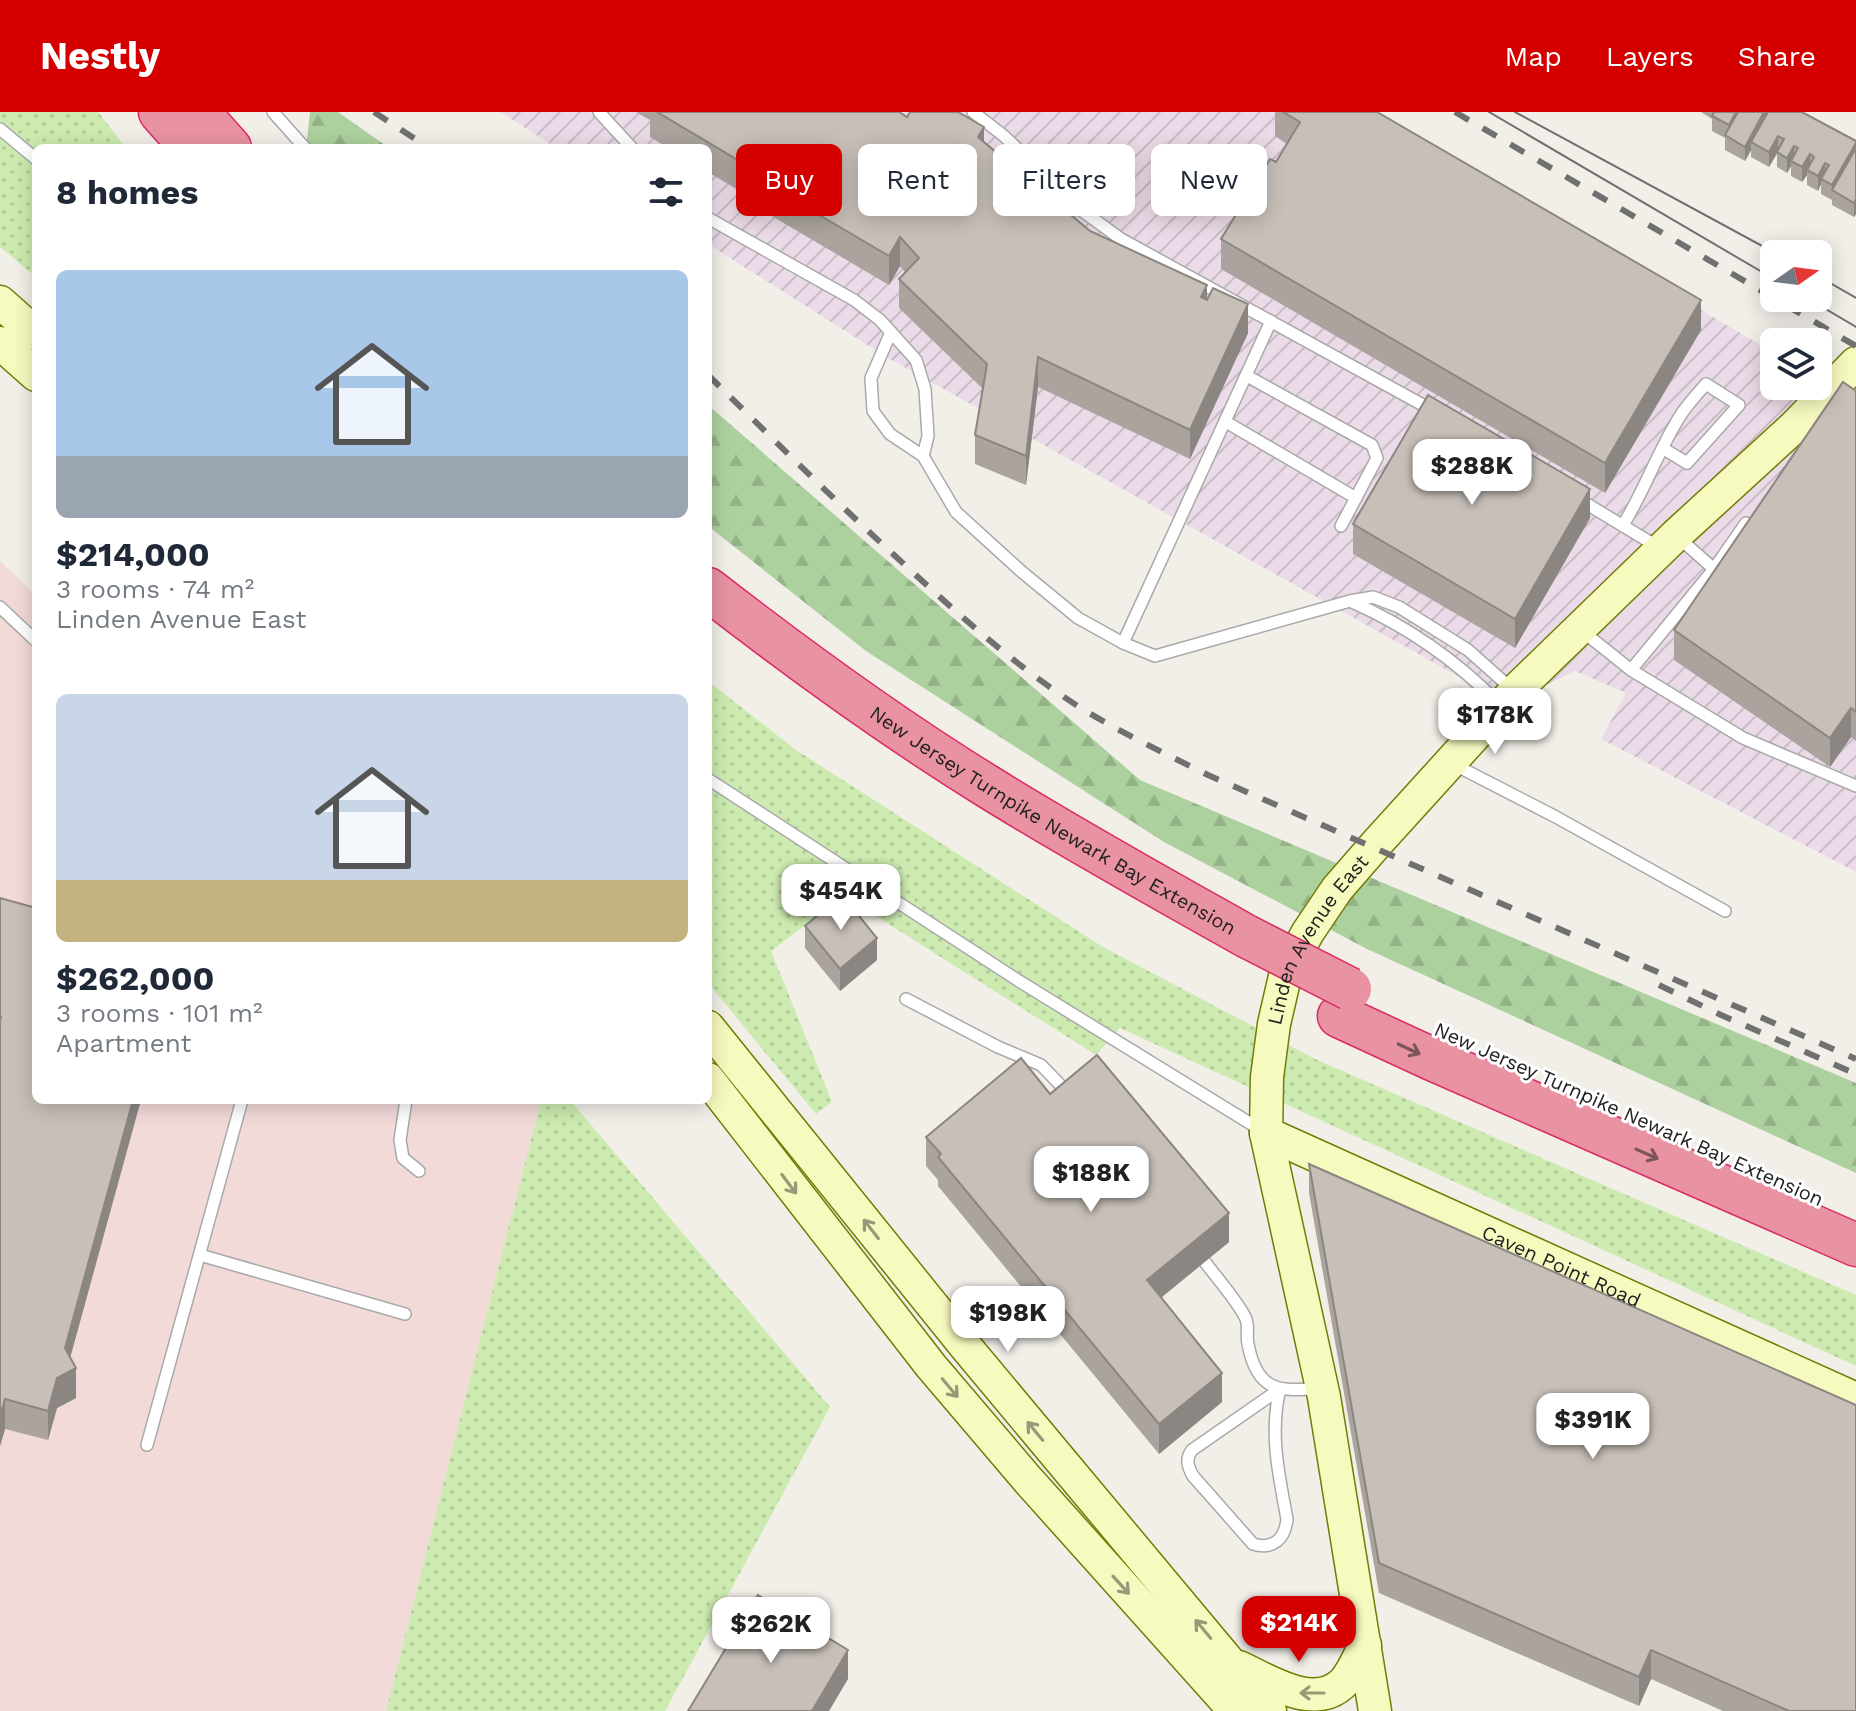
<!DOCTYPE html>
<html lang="en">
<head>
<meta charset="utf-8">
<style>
	:root { --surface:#fff; --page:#f6f6f7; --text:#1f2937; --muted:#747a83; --accent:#d40000 }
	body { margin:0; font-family:"Work Sans",sans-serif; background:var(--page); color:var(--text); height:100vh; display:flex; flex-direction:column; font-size:30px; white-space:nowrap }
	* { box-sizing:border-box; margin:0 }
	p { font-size:26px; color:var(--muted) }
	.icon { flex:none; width:44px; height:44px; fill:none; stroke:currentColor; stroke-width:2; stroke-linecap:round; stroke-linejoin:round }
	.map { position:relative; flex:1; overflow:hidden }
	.panel { position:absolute; left:32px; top:32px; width:680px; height:960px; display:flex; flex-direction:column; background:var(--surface); border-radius:12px; box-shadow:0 4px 20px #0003 }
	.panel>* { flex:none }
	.banner { position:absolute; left:736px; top:32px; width:760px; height:72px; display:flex; gap:16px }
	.needle { width:52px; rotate:76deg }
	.fabs { position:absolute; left:1760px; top:128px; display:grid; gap:16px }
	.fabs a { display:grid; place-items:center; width:72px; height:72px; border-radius:12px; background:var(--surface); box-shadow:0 4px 20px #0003; font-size:40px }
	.price { position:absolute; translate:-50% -68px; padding:0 18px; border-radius:16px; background:#fff; color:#222; font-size:26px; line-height:52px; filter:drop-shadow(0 2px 4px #0008) }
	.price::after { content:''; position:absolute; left:50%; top:48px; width:24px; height:18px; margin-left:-12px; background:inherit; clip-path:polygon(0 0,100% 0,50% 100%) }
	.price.active { background:var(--accent); color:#fff }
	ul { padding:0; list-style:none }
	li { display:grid; align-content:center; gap:16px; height:424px; padding:0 24px }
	li span { display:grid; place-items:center; height:248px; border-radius:12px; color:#555 }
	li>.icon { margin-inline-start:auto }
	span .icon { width:144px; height:144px; fill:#fffc; stroke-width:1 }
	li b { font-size:34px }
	h2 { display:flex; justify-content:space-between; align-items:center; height:96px; padding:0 24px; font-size:34px }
	.tag { padding:0 28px; border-radius:12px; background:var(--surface); box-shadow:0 4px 20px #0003; font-size:28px; line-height:72px }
	.tag.active { background:var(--accent); color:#fff }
	header { display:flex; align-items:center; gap:48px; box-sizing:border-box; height:112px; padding:0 40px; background:var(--accent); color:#fff }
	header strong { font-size:38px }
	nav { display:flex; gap:44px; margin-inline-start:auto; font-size:28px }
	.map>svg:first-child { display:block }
</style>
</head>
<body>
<header>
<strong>Nestly</strong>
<nav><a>Map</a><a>Layers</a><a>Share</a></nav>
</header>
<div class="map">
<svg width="1856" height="1599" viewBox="0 0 1856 1599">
	<defs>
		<pattern id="industrial-furrows" width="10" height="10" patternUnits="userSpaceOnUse" patternTransform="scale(2)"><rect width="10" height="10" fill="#ebdbe8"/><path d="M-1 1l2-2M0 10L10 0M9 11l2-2" fill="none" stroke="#c9bcc7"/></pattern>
		<pattern id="grass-dots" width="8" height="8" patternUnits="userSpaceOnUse" patternTransform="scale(2)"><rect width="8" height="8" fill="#cdebb0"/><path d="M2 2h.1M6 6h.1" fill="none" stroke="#b0c997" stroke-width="1.8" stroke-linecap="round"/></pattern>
		<pattern id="forest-firs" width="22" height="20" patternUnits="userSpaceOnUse" patternTransform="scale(2)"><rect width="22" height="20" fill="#add19e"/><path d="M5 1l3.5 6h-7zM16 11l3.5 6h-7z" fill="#95b388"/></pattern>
	</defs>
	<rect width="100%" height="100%" fill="#f2efe9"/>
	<polygon fill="#f2dad9" points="0,449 36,483 36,988 541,988 386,1599 0,1599"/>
	<polygon fill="url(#industrial-furrows)" points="500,0 1366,0 1774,241 1774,274 1818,274 1818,267 1856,289 1856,760 1601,627 1626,581 1575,559 1508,592 888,246 708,132 708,36 557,36"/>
	<g fill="url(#grass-dots)">
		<polygon points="0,0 98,0 126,36 36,36 36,165 0,135"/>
		<polygon points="708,569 796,638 1103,835 1315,947 1856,1183 1856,1254 1120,916 1096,943 844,784 771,839 832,990 816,1002 708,871"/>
		<polygon points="541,988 570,988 830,1295 665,1599 386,1599"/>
	</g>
	<g fill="url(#forest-firs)">
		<polygon points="310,0 338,0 389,36 306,36"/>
		<polygon points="708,293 1140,668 1856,971 1856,1061 1367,837 1164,730 866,539 708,414"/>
	</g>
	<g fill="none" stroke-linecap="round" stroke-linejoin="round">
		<defs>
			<g id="lane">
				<polyline points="273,0 305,36"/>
				<polyline points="599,0 632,36"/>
				<polyline points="973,0 1004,24 1081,98 1121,127 1432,298"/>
				<polyline points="0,17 36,47"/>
				<polyline points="708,106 854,188 880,208 916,248 925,277 928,324 923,344"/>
				<polyline points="891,220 871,266 873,299 890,322 923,344 956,400 1022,460 1078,506 1123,531 1155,544 1350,489 1373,485 1399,495 1468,538 1513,578"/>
				<polyline points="1247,264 1372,333 1377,346 1341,414"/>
				<polyline points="1226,310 1356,386"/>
				<polyline points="1577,386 1658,435"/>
				<path d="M 1623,413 C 1645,378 1659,336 1682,301 C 1689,291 1698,281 1706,272 L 1739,293 L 1687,351 L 1664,337"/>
				<polyline points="1679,426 1714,457"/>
				<path d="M 1350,489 C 1407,514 1457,549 1499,592"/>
				<polyline points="0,495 36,529"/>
				<polyline points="1581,518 1631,558 1743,626 1856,674"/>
				<polyline points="1123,531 1271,209"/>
				<polyline points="1631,558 1714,457 1746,411"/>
				<polyline points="1455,653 1556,705 1725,799"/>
				<polyline points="708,667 1019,869 1261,1018"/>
				<polyline points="906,887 998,935 1041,953 1070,983"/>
				<polyline points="406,988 400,1028 403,1046 419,1059"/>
				<polyline points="200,1143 405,1202"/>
				<path d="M 1205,1150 C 1216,1165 1239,1191 1246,1207 C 1249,1214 1246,1224 1248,1232 C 1257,1280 1279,1280 1321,1276"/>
				<path d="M 1280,1277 C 1269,1321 1279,1364 1287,1407 C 1285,1427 1273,1438 1253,1432 L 1193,1364 C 1188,1355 1185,1347 1192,1338 Z"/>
				<polyline points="147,1333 242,988"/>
			</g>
			<g id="secondary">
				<polyline points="0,190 36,222"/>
				<polyline points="0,231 36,263"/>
				<polyline points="708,915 966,1235 1270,1599"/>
				<polyline points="708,967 931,1254 1028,1368 1235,1599"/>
				<path id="s1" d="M 1266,1021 L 1856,1287"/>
				<path d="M 1239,1555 C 1269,1569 1314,1599 1343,1571 C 1353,1561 1359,1544 1365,1533"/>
				<path id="s2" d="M 1375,1599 L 1324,1285 L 1266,1021 L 1267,965 L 1274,912 L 1286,860 L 1308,820 L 1337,777 L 1377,731 L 1515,579 L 1676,423 L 1795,314 L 1856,251"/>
			</g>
			<g id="highway">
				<polyline points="160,0 192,36"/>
				<polyline points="198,0 230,36"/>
				<path id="s3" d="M 708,477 C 798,547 890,614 987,674 C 1072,727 1159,775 1246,824"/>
				<polyline points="1339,904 1432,947 1856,1133"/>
			</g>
		</defs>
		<use href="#lane" stroke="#a9a9a9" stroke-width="14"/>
		<use href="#secondary" stroke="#707d05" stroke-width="35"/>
		<use href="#highway" stroke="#dc2a67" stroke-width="45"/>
		<use href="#lane" stroke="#fff" stroke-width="11"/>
		<use href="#secondary" stroke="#f7fabf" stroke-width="32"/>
		<use href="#highway" stroke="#e892a2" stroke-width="42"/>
		<g stroke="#707070" stroke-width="2">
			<polyline points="1489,0 1774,167"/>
			<polyline points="1515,0 1777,142"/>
			<polyline points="1818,164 1856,186"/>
			<polyline points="1807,186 1856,215"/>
		</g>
		<g stroke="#707070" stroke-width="6" stroke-dasharray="16 16" stroke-linecap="butt">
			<polyline points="374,0 429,36"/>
			<polyline points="1455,0 1856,234"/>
			<path d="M 708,263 C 773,327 837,391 905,453 C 961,505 1019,557 1084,598 C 1124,622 1166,642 1208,663 L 1856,947"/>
			<polyline points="1659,873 1721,903 1856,962"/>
		</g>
		<defs>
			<polyline id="highway-bridge" points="1246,824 1350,877"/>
		</defs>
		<use href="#highway-bridge" stroke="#dc2a67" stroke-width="45" stroke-linecap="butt"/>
		<use href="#highway-bridge" stroke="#e892a2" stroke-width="42"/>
	</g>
	<g fill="#aba49e">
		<polygon points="636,0 899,0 907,5 984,29 1090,119 1207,188 1248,221 1190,347 1038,275 1026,373 975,352 975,323 983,277 899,196 899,167 905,160 900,154 889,173 765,100 765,94 708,60 708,36 668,36 650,25 650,8"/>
		<polygon points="1275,0 1377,0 1701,218 1605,381 1221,157 1221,127 1276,50 1287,32 1275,24"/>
		<polygon points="1701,0 1802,0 1856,29 1856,102 1854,105 1832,93 1832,88 1821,82 1821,72 1818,79 1807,73 1807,63 1802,70 1791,64 1791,54 1787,61 1777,55 1777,42 1769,55 1751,45 1751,38 1745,49 1725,38 1725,26 1712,19 1712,7"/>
		<polygon points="1856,279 1856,629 1851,625 1830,655 1674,548 1674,518"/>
		<polygon points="1590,406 1515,536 1353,442 1353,412"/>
		<polygon points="0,786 76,1286 57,1296 48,1328 5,1317 0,1334"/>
		<polygon points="805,814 877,848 840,879 805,836"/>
		<polygon points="1050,982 1229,1130 1161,1186 1222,1290 1159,1342 938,1074 938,1068 926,1054 926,1025"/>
		<polygon points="1309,1052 1856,1599 1723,1599 1651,1567 1639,1594 1379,1481 1309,1081"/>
	</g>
	<g fill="#8b8681">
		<polygon points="1764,0 1773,0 1751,30 1751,38 1745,49 1745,35"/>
		<polygon points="984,15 984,44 978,25"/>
		<polygon points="1778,24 1778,39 1769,55 1769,40"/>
		<polygon points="1856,31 1856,46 1832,78 1832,88 1832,73"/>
		<polygon points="1794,34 1794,49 1791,49 1791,54 1787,61 1787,46"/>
		<polygon points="1810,42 1810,57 1807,58 1807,63 1802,70 1802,55"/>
		<polygon points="1825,51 1825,65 1821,67 1821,72 1818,79 1818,64"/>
		<polygon points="1856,87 1856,102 1854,105 1854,91"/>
		<polygon points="900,125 900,154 889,173 889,144"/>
		<polygon points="1207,173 1207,202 1201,185"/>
		<polygon points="1701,188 1701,218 1605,381 1605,351"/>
		<polygon points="1248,192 1248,221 1190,347 1190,318"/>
		<polygon points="1038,245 1038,275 1026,373 1026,344"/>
		<polygon points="1590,377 1590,406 1515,536 1515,507"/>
		<polygon points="1851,596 1851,625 1830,655 1830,626"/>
		<polygon points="877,826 877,848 840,879 840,857"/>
		<polygon points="133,988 141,988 66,1261 76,1256 76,1286 57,1296 48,1328 48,1299"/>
		<polygon points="1229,1101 1229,1130 1147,1197 1147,1168"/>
		<polygon points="1222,1261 1222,1290 1159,1342 1159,1312"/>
		<polygon points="5,1287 5,1317 0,1334 0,1305"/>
		<polygon points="848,1538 848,1567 829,1599 812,1599"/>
		<polygon points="1651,1538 1651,1567 1639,1594 1639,1565"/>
	</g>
	<g fill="#c7bfb8" stroke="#8b8681" stroke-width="2">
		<polygon points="657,0 899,0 907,5 910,0 958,0 984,15 978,25 1090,119 1207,173 1201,185 1207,188 1213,176 1248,192 1190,318 1038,245 1026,344 975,323 987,252 899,167 919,146 900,125 889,144 765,71 768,66"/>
		<polygon points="1283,0 1377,0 1701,188 1605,351 1221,127 1270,47 1276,50 1300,10"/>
		<polygon points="1714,0 1736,0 1729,13 1712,4"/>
		<polygon points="1738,0 1764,0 1745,35 1725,23"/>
		<polygon points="1768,0 1802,0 1856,29 1856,31 1832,73 1821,67 1829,53 1825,51 1818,64 1807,58 1814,45 1810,42 1802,55 1791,49 1798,36 1794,34 1787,46 1777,40 1784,27 1778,24 1769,40 1751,30"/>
		<polygon points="1856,36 1856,87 1854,91 1832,78"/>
		<polygon points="1843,270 1856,279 1856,600 1851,596 1830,626 1674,518"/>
		<polygon points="1428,283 1590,377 1515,507 1353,412"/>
		<polygon points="842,783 877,826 840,857 805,814"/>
		<polygon points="0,786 36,796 36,988 133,988 65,1236 76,1256 57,1266 48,1299 5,1287 0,1305 0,908 1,905 0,904"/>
		<polygon points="1097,943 1229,1101 1147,1168 1222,1261 1159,1312 938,1045 941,1042 926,1025 1021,946 1050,982"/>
		<polygon points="1309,1052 1856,1293 1856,1599 1789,1599 1651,1538 1639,1565 1379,1451"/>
		<polygon points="758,1483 848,1538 812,1599 688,1599"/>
	</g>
	<defs><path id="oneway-shaft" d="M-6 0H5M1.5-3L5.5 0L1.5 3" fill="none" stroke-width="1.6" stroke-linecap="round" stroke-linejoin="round" transform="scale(2)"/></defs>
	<g stroke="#7b545c">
		<use href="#oneway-shaft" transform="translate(1409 937) rotate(25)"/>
		<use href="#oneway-shaft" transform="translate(1647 1042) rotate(24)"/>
	</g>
	<g stroke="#979978">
		<use href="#oneway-shaft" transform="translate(789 1072) rotate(53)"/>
		<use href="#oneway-shaft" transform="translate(871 1117) rotate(-128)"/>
		<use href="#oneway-shaft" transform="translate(950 1276) rotate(50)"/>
		<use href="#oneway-shaft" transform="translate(1035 1319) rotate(-130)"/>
		<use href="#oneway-shaft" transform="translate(1121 1473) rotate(48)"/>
		<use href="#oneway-shaft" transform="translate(1203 1517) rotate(-130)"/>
		<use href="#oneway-shaft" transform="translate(1312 1581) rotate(180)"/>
	</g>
	<g text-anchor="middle" stroke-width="6" stroke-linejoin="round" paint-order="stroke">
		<g font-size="20" fill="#222" stroke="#fff">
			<text dy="7" stroke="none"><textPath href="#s3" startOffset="416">New Jersey Turnpike Newark Bay Extension</textPath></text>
			<text dy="7" stroke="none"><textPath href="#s2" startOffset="794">Linden Avenue East</textPath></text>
			<text transform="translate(1629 1002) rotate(24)" y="7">New Jersey Turnpike Newark Bay Extension</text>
			<text dy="7" stroke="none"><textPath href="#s1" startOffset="324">Caven Point Road</textPath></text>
		</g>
	</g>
</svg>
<div class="fabs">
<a><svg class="needle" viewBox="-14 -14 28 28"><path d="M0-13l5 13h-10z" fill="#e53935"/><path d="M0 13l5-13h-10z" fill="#747a83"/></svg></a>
<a><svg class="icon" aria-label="layers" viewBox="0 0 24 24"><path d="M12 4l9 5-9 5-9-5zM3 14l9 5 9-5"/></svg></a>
</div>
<b class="price" style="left:1472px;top:395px">$288K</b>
<b class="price" style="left:1495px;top:644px">$178K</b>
<b class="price" style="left:841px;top:820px">$454K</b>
<b class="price" style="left:1091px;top:1102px">$188K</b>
<b class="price" style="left:1008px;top:1242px">$198K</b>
<b class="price" style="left:1593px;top:1349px">$391K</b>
<b class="price active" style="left:1299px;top:1552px">$214K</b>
<b class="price" style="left:771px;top:1553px">$262K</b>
<div class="banner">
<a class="tag active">Buy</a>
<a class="tag">Rent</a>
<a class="tag">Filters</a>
<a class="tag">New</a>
</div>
<section class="panel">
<h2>8 homes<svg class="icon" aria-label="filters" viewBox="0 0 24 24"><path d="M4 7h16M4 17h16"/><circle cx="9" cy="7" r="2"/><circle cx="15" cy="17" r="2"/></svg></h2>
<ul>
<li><span style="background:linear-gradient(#a9c7e8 75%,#9aa5b1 0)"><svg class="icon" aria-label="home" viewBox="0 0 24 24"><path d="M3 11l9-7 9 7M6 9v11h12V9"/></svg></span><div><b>$214,000</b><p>3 rooms · 74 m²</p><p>Linden Avenue East</p></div></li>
<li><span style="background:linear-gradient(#c9d6e8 75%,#c2b280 0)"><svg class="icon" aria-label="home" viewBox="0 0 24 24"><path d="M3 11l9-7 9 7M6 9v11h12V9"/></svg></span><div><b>$262,000</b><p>3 rooms · 101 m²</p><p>Apartment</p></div></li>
</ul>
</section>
</div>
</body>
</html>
